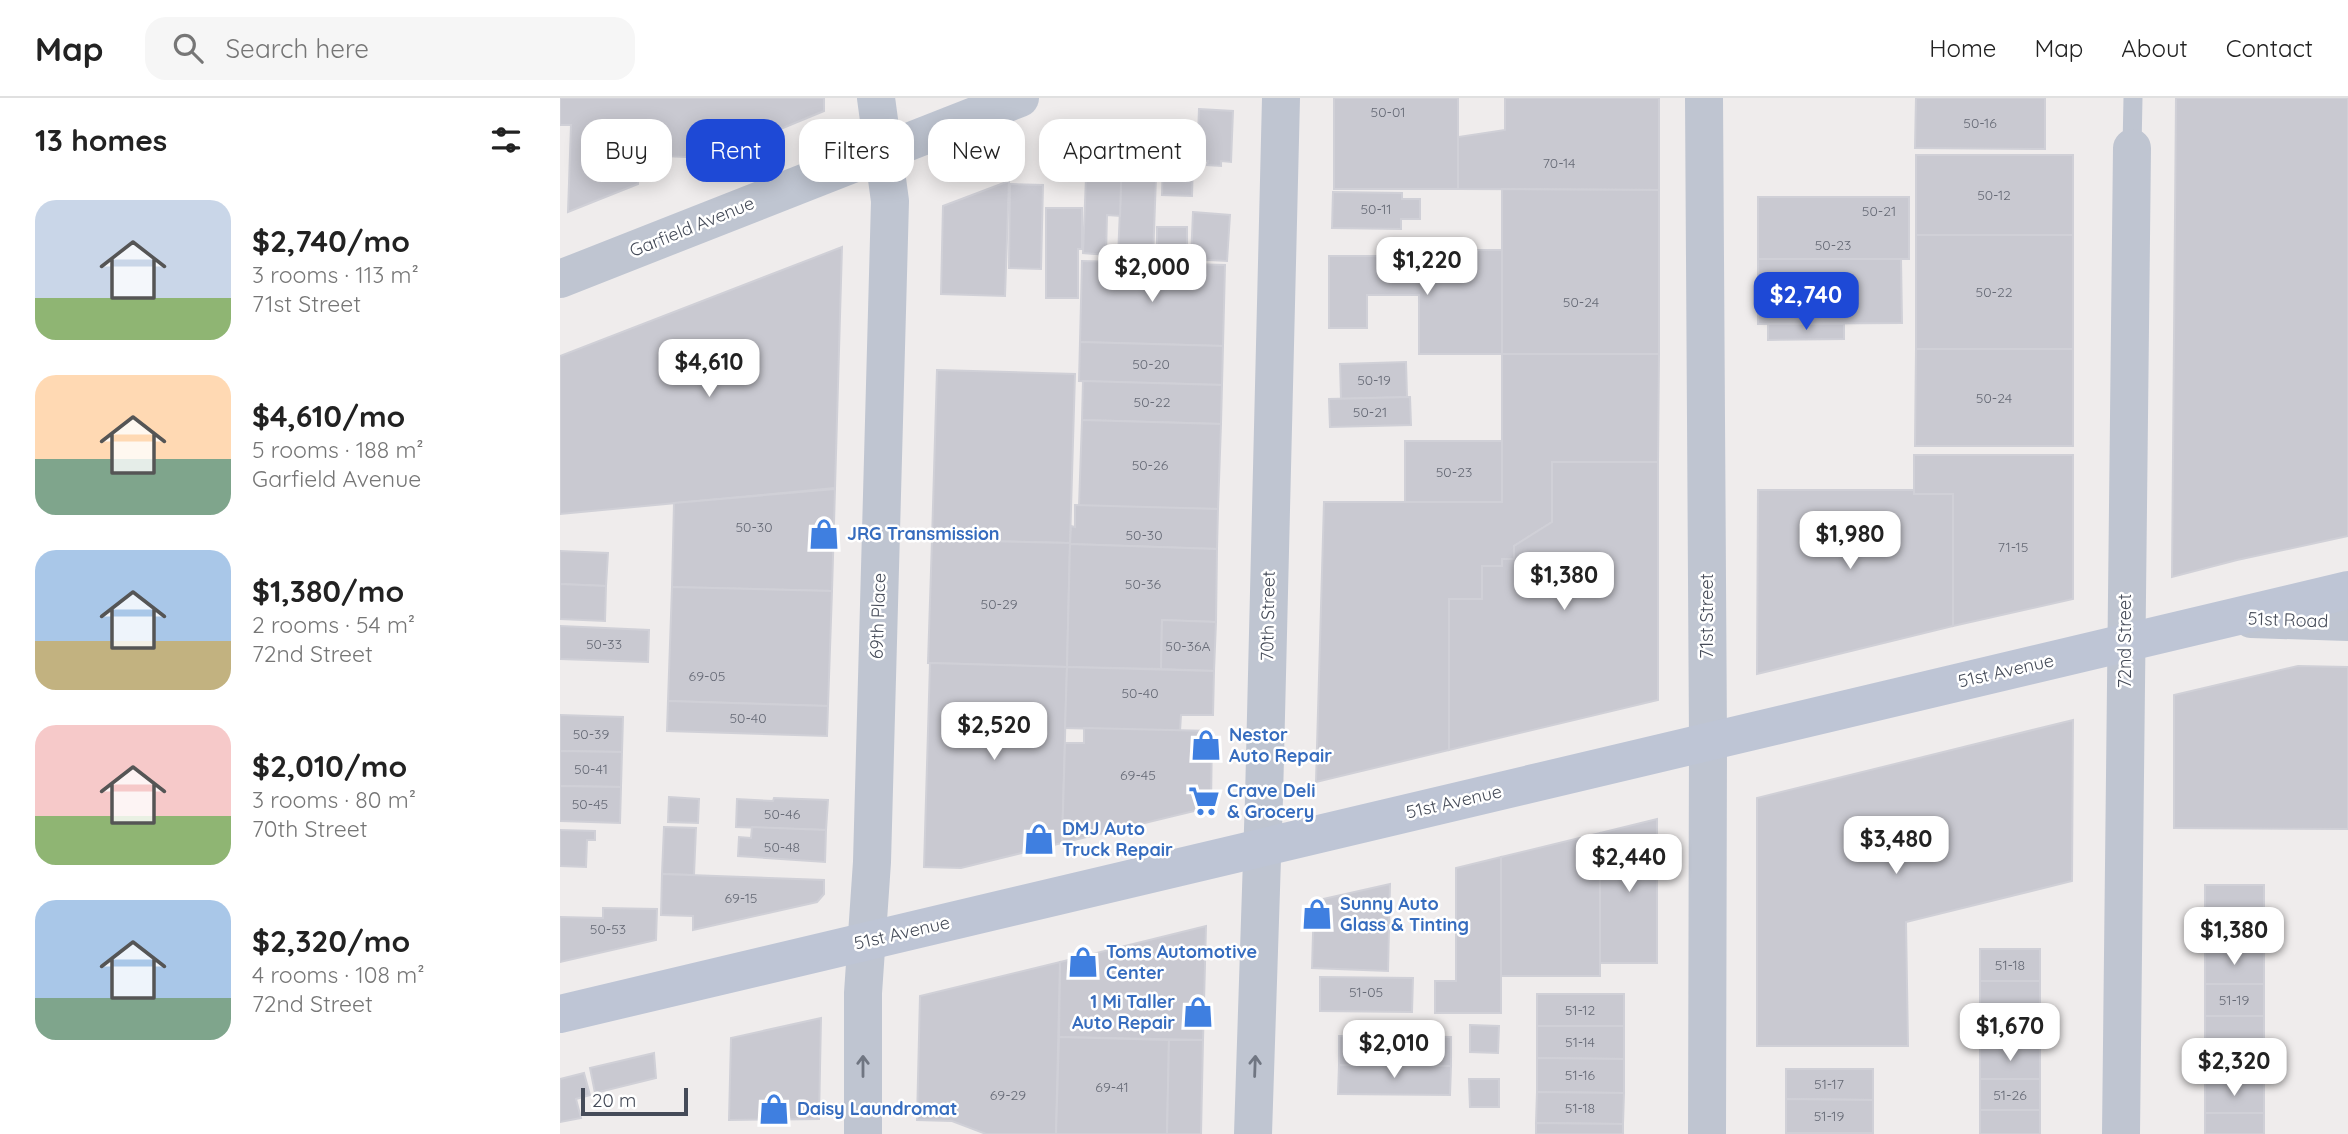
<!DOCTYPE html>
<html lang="en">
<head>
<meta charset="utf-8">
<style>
	:root { --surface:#fff; --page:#f6f6f6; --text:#222; --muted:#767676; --line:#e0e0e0; --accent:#1e49d6 }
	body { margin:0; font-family:Quicksand,sans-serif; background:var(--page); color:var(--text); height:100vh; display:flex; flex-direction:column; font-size:26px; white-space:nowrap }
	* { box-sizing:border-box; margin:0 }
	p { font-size:23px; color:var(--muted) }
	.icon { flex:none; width:38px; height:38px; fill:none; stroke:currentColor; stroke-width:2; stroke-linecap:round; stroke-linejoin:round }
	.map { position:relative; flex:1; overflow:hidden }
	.details { display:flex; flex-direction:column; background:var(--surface); width:560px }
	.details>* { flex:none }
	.top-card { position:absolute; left:21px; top:21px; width:665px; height:63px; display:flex; gap:14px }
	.scale { position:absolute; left:21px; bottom:18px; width:107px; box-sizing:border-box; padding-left:7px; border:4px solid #454b58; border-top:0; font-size:19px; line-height:24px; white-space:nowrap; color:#454b58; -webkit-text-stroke:5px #fff; paint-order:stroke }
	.price { position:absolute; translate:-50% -60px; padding:0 16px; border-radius:14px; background:#fff; color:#222; font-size:23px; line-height:46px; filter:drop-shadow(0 2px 4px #0008) }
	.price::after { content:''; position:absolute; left:50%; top:42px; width:21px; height:16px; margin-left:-10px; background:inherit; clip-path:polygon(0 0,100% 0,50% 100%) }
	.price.on { background:var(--accent); color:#fff }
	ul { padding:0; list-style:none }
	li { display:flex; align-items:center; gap:21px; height:175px; padding:0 35px }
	li span { display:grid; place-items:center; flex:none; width:196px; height:140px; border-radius:21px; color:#555 }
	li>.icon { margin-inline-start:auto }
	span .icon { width:84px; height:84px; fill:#fffc; stroke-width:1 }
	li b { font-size:30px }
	h2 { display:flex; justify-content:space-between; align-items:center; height:84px; padding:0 35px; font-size:30px }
	.tag { padding:0 24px; border-radius:21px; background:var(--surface); box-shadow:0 4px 18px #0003; font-size:24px; line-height:63px }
	.tag.on { background:var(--accent); color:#fff }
	header { display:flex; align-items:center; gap:42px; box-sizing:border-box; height:98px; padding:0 35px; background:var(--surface); border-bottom:2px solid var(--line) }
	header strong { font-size:33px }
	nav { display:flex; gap:38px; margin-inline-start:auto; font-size:24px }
	.search { width:490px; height:63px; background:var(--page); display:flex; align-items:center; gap:18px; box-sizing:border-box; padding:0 24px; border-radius:21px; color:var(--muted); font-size:26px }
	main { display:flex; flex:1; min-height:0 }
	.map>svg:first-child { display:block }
</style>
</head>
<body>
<header>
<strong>Map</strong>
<div class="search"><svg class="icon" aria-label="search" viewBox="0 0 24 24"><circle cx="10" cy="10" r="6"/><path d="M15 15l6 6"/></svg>Search here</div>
<nav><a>Home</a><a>Map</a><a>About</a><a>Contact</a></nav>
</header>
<main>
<section class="details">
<h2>13 homes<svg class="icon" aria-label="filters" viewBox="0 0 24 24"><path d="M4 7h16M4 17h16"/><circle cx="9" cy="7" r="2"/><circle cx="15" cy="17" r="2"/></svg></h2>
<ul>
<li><span style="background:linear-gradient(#c9d6e8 70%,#8fb573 0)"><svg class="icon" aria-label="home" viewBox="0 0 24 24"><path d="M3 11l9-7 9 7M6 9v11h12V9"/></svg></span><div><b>$2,740/mo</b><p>3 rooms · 113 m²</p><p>71st Street</p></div></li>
<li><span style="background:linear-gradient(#ffd9b3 60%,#7fa58c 0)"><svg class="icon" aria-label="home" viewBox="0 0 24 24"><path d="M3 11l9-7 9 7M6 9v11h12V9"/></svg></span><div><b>$4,610/mo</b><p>5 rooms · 188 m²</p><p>Garfield Avenue</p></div></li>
<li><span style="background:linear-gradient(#a9c7e8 65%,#c2b280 0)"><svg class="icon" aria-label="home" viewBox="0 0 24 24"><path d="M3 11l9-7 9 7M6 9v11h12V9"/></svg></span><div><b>$1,380/mo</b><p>2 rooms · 54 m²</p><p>72nd Street</p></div></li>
<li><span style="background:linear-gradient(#f6c9c9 65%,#8fb573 0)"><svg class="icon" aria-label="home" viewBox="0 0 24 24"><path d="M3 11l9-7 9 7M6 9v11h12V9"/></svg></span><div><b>$2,010/mo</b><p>3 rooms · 80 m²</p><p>70th Street</p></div></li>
<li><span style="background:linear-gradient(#a9c7e8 70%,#7fa58c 0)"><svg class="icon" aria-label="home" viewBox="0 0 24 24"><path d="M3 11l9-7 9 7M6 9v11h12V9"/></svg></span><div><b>$2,320/mo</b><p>4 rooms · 108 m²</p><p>72nd Street</p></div></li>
</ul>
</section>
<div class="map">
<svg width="1788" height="1036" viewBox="0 0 1788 1036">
	<rect width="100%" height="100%" fill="#efecec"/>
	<g fill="#c9c9d1" stroke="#d0d0d7" stroke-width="2">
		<polygon points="0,0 264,0 264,13 150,60 79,57 78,86 8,114 11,27 0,27"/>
		<rect x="774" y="0" width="124" height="91"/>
		<polygon points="945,0 1099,0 1099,92 898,91 898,39 945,32"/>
		<polygon points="1356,0 1485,0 1485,51 1355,50"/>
		<polygon points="1616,0 1788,0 1788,438 1677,462 1612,479"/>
		<polygon points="639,11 673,13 671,64 661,63 661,68 647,67 648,63 637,62"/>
		<polygon points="609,22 615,22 622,26 634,26 632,98 602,97 604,26 607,26"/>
		<polygon points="598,24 593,161 558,160 563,38"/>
		<polygon points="527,54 562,56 560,118 547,117 546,157 523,155"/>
		<rect x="1356" y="57" width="157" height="80"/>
		<polygon points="449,83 445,198 381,196 383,108"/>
		<polygon points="450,86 483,87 481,171 449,170"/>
		<polygon points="942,91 1099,92 1099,256 942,256"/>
		<polygon points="773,94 842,95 842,101 860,101 860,121 841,121 841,131 772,130"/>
		<rect x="1198" y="99" width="151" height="62"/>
		<polygon points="486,110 522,110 522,151 518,151 518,200 486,200"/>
		<polygon points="633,114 670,117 667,163 631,161"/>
		<polygon points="597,129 627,129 627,163 597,162"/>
		<rect x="1356" y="137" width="157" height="114"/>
		<polygon points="282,149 275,390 0,416 0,258"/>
		<polygon points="901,152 942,152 942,256 859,256 859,197 807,197 807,230 769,230 769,158 901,158"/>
		<polygon points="1198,161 1341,161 1342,225 1198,226"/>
		<polygon points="522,163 665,167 663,248 520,244"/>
		<polygon points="1208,226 1284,226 1284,241 1208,242"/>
		<polygon points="520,244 663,248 662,287 519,283"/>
		<polygon points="1356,251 1513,251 1513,348 1355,348"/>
		<polygon points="942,256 1099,256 1098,364 992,364 992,424 954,448 954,461 942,461 942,468 922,468 922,501 889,501 889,652 756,684 764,404 942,404"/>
		<polygon points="846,264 847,299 781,301 780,266"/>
		<polygon points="377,272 515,276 510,445 372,442"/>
		<polygon points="523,283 662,287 661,326 522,322"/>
		<polygon points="850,299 851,327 770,329 769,301"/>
		<polygon points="522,322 661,326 658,411 519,408"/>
		<rect x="845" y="343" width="97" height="61"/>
		<polygon points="1354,357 1513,357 1513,501 1393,528 1393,396 1354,396"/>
		<polygon points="992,364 1098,364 1098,602 889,652 889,501 922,501 922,468 942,468 942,461 954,461 954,448 992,424"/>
		<polygon points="275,391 272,493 112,489 114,405"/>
		<polygon points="1198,392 1354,392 1354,396 1393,396 1393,528 1197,576"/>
		<polygon points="515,407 658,411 657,451 510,446 511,428 515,429"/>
		<polygon points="372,442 510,445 507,569 368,565"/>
		<polygon points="510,446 657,451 656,524 602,522 601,571 507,569"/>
		<polygon points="0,453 48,455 46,488 0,486"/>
		<polygon points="0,486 46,488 45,523 0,521"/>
		<polygon points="112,489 272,493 268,608 108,603"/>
		<polygon points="602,522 656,524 654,573 601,571"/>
		<polygon points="0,528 89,532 88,564 0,561"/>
		<polygon points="370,565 507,569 502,745 401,770 364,769"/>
		<polygon points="1738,568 1788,569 1788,731 1614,730 1614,597"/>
		<polygon points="507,569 654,573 653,617 621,617 620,633 505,630"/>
		<polygon points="108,603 268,608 267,638 107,633"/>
		<polygon points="0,617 63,619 62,654 0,653"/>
		<polygon points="1513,622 1512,783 1346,824 1348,948 1197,948 1197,700"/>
		<polygon points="524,630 652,633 651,709 502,745 505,645 524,645"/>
		<polygon points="0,653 62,654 61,689 0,688"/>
		<polygon points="0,688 61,689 60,725 0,723"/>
		<polygon points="109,699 139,701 138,725 108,724"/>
		<polygon points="214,700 268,702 266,732 176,729 177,701 213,703"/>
		<polygon points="1097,721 1097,865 1040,865 1040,735"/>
		<polygon points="104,729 136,730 134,777 102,776"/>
		<polygon points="192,729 266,732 265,764 178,758 179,739 191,740"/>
		<polygon points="0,732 35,733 35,742 27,742 26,769 0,768"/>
		<polygon points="1040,735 1040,878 941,878 941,759"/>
		<polygon points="941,759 941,915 875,915 875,883 896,883 896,770"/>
		<polygon points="102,776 264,782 264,796 257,804 133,832 133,818 101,817"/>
		<polygon points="830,786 828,873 752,870 754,803"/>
		<rect x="1645" y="787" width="59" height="33"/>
		<polygon points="43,810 97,811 96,842 0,864 0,819 43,820"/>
		<rect x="1645" y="820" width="59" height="33"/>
		<polygon points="646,828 643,942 499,939 500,864"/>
		<rect x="1420" y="851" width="60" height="32"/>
		<rect x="1645" y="853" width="59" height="33"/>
		<polygon points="500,864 496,1036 426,1036 392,1023 357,1022 360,898"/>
		<polygon points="760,879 853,880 852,914 760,913"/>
		<rect x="1420" y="883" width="60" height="33"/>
		<rect x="1645" y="886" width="59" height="32"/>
		<rect x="977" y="896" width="87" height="32"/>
		<rect x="1420" y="916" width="60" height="33"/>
		<rect x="1645" y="918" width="59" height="33"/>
		<polygon points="261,920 259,1021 169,1022 171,940"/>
		<polygon points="910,927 939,928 938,955 910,954"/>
		<polygon points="977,928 1064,928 1064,961 977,960"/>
		<polygon points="779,938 891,939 891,968 779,967"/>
		<polygon points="499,939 609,942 607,1036 496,1036"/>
		<polygon points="609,942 643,942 641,1036 607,1036"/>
		<rect x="1420" y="949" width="60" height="32"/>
		<rect x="1645" y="951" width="59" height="33"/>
		<polygon points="94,955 96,980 35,995 30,970"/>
		<polygon points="977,960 1064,961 1064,995 977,994"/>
		<polygon points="779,967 891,968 890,997 778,996"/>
		<polygon points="1226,971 1313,971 1313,1002 1226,1001"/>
		<polygon points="24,975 30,997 16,1001 21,1020 0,1024 0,981"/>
		<polygon points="909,981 939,981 939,1009 910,1009"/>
		<rect x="1420" y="981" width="60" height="31"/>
		<rect x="1645" y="984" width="59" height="31"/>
		<polygon points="977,994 1064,995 1063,1026 976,1025"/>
		<polygon points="1226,1001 1313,1002 1313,1035 1226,1035"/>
		<rect x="1420" y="1012" width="60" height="24"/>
		<rect x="1645" y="1015" width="59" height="21"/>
		<polygon points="976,1025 1063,1026 1063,1036 976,1036"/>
		<rect x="1226" y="1035" width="87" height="1"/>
	</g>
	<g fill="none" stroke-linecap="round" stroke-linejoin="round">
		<polyline stroke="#bfc5d1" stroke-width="19" points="1572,50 1573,0"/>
		<g stroke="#bfc5d1" stroke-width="38">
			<polyline points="1144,0 1148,643 1147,1036"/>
			<polyline points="0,181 460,0"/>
			<polyline points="1691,521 1788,524"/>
			<polyline points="303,1036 303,895 312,764 330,103 316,0"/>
			<polyline points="693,1036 704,700 721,0"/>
			<polyline points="1561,1036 1572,50"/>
		</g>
		<polyline stroke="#bec5d5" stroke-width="38" points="0,916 1788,492"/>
	</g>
	<defs><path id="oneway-shaft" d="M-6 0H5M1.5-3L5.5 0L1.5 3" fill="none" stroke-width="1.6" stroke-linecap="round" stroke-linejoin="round" transform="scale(1.75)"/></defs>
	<g stroke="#707682">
		<use href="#oneway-shaft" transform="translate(303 968) rotate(-90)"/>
		<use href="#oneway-shaft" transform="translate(695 968) rotate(-88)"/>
	</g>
	<defs>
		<symbol id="shop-bare" viewBox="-9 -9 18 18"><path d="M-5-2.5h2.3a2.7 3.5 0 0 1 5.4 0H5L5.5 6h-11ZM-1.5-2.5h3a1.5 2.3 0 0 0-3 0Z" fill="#3f7fe0" stroke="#fff" stroke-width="2.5" paint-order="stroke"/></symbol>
		<symbol id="supermarket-bare" viewBox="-9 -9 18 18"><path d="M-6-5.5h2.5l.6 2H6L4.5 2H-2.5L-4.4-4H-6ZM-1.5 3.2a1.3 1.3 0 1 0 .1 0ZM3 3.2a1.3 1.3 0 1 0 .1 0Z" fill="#3f7fe0" stroke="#fff" stroke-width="2.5" paint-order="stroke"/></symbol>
	</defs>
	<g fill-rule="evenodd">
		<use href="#shop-bare" x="242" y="414" width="44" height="44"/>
		<use href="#shop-bare" x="624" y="625" width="44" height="44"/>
		<use href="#supermarket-bare" x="622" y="681" width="44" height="44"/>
		<use href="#shop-bare" x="457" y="719" width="44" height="44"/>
		<use href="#shop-bare" x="735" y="794" width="44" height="44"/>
		<use href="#shop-bare" x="501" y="842" width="44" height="44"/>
		<use href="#shop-bare" x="616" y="892" width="44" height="44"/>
		<use href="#shop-bare" x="192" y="989" width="44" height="44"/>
	</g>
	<g text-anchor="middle" stroke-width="5" stroke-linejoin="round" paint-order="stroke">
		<g font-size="14" fill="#666a76">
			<text x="828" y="19">50-01</text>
			<text x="1420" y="30">50-16</text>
			<text x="999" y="70">70-14</text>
			<text x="1434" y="102">50-12</text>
			<text x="816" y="116">50-11</text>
			<text x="1319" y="118">50-21</text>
			<text x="1273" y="152">50-23</text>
			<text x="1434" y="199">50-22</text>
			<text x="1021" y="209">50-24</text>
			<text x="591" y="271">50-20</text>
			<text x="814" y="287">50-19</text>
			<text x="1434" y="305">50-24</text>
			<text x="592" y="309">50-22</text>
			<text x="810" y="319">50-21</text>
			<text x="590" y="372">50-26</text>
			<text x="894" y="379">50-23</text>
			<text x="194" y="434">50-30</text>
			<text x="584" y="442">50-30</text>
			<text x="1453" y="454">71-15</text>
			<text x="583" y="491">50-36</text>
			<text x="439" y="511">50-29</text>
			<text x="44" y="551">50-33</text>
			<text x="628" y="553">50-36A</text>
			<text x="147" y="583">69-05</text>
			<text x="580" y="600">50-40</text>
			<text x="188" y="625">50-40</text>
			<text x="31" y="641">50-39</text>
			<text x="31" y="676">50-41</text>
			<text x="578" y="682">69-45</text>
			<text x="30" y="711">50-45</text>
			<text x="222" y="721">50-46</text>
			<text x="222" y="754">50-48</text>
			<text x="181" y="805">69-15</text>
			<text x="48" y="836">50-53</text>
			<text x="1450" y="872">51-18</text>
			<text x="806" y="899">51-05</text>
			<text x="1674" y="907">51-19</text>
			<text x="1020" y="917">51-12</text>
			<text x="1020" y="949">51-14</text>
			<text x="1020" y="982">51-16</text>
			<text x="1269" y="991">51-17</text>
			<text x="552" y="994">69-41</text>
			<text x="448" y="1002">69-29</text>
			<text x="1450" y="1002">51-26</text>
			<text x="1020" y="1015">51-18</text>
			<text x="1269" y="1023">51-19</text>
		</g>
		<g font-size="18" fill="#454b58" stroke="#fff">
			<text transform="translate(132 129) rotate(-22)" y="6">Garfield Avenue</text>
			<text transform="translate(318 518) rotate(-88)" y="6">69th Place</text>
			<text transform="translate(708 518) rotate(-89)" y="6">70th Street</text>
			<text transform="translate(1147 518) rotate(-90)" y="6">71st Street</text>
			<text transform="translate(1728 522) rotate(2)" y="6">51st Road</text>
			<text transform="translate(1565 543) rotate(-90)" y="6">72nd Street</text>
			<text transform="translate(1446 573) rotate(-13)" y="6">51st Avenue</text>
			<text transform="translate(894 704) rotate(-13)" y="6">51st Avenue</text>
			<text transform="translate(342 835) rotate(-13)" y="6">51st Avenue</text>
		</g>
		<g font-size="18" font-weight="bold" fill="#366cbe" stroke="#fff" text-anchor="start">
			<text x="287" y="442">JRG Transmission</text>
			<text x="669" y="643">Nestor<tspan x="669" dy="21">Auto Repair</tspan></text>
			<text x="667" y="699">Crave Deli<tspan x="667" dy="21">&amp; Grocery</tspan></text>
			<text x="502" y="737">DMJ Auto<tspan x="502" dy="21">Truck Repair</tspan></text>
			<text x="780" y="812">Sunny Auto<tspan x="780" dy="21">Glass &amp; Tinting</tspan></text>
			<text x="546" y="860">Toms Automotive<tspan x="546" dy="21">Center</tspan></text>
			<text x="615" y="910" text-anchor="end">1 Mi Taller<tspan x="615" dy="21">Auto Repair</tspan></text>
			<text x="237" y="1017">Daisy Laundromat</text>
		</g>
	</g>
</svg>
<div class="scale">20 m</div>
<b class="price" style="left:867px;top:199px">$1,220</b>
<b class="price" style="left:592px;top:206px">$2,000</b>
<b class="price on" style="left:1246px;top:234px">$2,740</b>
<b class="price" style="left:149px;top:301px">$4,610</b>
<b class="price" style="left:1290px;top:473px">$1,980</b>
<b class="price" style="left:1004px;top:514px">$1,380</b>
<b class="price" style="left:434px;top:664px">$2,520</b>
<b class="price" style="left:1336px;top:778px">$3,480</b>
<b class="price" style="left:1069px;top:796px">$2,440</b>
<b class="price" style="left:1674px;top:869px">$1,380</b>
<b class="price" style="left:1450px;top:965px">$1,670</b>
<b class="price" style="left:834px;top:982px">$2,010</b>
<b class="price" style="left:1674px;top:1000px">$2,320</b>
<div class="top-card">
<a class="tag">Buy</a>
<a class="tag on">Rent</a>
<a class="tag">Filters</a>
<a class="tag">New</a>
<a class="tag">Apartment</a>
</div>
</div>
</main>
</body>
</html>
